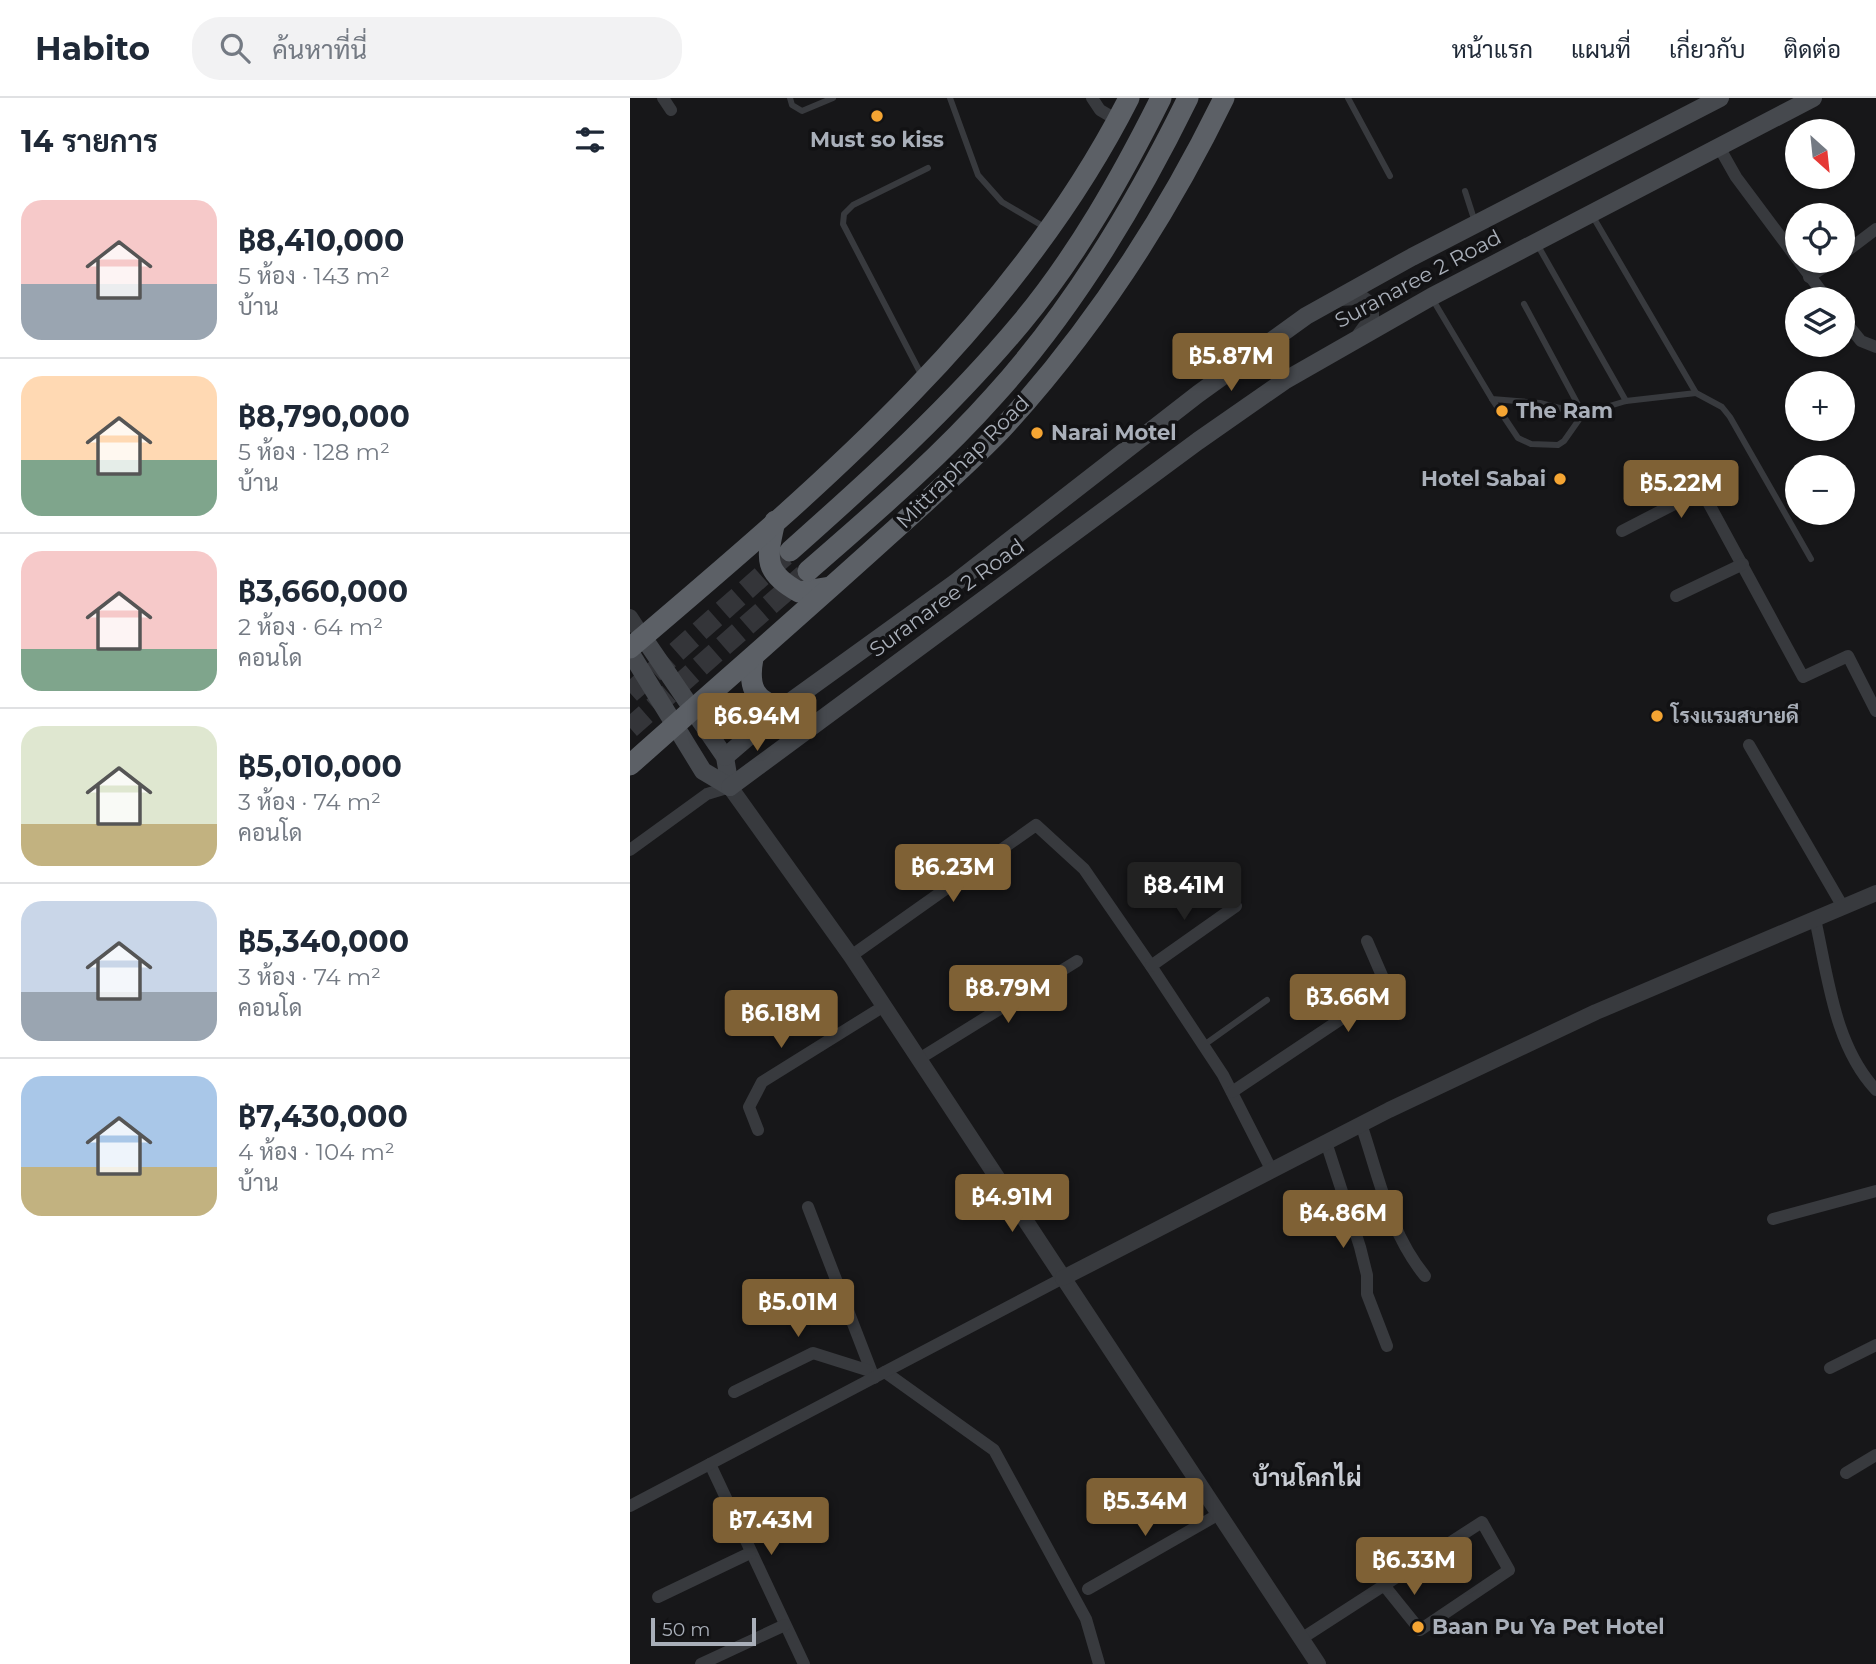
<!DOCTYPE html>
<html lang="th">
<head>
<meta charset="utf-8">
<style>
	:root { --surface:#fff; --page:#f2f2f3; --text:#1f2937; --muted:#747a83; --line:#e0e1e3; --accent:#7f6135 }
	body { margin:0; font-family:Montserrat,Sarabun,sans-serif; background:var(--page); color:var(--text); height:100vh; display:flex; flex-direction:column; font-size:26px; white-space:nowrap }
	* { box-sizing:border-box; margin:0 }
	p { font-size:23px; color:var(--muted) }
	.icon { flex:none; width:38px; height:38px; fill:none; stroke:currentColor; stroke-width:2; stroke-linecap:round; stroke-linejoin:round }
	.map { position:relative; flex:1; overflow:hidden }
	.drawer { display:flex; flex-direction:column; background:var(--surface); width:630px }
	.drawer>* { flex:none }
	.needle { width:46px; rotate:153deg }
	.buttons { position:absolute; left:1155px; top:21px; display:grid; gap:14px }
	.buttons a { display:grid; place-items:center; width:70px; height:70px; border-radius:50%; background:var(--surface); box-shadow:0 2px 5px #0004; font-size:35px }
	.scale { position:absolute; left:21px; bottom:18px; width:105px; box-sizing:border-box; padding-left:7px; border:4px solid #a9afb9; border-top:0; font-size:19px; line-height:24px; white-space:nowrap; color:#a9afb9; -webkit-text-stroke:5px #121214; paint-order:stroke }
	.price { position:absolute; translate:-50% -60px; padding:0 16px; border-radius:7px; background:var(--accent); color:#fff; font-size:23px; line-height:46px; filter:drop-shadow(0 2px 4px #0008) }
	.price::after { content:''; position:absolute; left:50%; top:42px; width:21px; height:16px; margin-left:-10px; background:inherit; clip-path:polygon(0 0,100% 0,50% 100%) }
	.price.selected { background:#222; color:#fff }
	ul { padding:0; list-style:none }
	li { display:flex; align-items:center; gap:21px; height:175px; padding:0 21px }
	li+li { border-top:2px solid var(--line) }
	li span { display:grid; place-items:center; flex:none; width:196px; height:140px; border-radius:21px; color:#555 }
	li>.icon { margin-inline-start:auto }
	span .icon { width:84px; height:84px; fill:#fffc; stroke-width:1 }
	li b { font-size:30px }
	h2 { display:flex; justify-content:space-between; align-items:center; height:84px; padding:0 21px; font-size:30px }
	header { display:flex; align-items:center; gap:42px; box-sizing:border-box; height:98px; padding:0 35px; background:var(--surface); border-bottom:2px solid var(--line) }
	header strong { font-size:33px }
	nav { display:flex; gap:38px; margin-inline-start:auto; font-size:24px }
	.search { width:490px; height:63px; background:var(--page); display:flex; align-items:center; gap:18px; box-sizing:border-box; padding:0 24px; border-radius:28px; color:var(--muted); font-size:26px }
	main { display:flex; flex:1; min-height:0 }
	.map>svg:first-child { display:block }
</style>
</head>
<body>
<header>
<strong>Habito</strong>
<div class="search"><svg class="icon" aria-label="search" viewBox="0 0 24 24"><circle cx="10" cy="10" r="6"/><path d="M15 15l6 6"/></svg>ค้นหาที่นี่</div>
<nav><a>หน้าแรก</a><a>แผนที่</a><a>เกี่ยวกับ</a><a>ติดต่อ</a></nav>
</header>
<main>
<section class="drawer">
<h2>14 รายการ<svg class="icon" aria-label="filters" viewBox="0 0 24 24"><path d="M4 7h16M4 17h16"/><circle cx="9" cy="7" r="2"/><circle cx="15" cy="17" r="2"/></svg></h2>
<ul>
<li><span style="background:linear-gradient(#f6c9c9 60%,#9aa5b1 0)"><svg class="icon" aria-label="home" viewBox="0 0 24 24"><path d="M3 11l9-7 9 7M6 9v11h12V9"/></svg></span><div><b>฿8,410,000</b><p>5 ห้อง · 143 m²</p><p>บ้าน</p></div></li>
<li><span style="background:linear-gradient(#ffd9b3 60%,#7fa58c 0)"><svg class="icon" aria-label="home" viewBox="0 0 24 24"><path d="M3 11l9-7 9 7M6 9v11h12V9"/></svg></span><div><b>฿8,790,000</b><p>5 ห้อง · 128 m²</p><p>บ้าน</p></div></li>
<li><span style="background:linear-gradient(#f6c9c9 70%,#7fa58c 0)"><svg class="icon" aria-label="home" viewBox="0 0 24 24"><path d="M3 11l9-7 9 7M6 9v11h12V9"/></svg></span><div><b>฿3,660,000</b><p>2 ห้อง · 64 m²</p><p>คอนโด</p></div></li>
<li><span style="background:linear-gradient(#dfe7d0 70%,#c2b280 0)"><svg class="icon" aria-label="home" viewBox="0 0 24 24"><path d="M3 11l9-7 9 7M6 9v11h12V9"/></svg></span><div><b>฿5,010,000</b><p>3 ห้อง · 74 m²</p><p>คอนโด</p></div></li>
<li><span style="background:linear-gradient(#c9d6e8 65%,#9aa5b1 0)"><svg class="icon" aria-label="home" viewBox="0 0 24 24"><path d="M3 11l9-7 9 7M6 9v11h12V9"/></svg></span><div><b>฿5,340,000</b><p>3 ห้อง · 74 m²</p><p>คอนโด</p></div></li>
<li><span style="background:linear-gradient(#a9c7e8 65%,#c2b280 0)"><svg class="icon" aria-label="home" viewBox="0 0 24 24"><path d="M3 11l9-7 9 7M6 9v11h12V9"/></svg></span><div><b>฿7,430,000</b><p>4 ห้อง · 104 m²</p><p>บ้าน</p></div></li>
</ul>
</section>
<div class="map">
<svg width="1246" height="1566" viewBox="0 0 1246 1566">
	<rect width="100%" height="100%" fill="#171719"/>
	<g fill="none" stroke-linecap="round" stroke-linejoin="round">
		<g stroke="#343539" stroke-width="21" stroke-dasharray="21 10" stroke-linecap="butt">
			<polyline points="0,595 160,453"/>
			<polyline points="0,630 174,477"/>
		</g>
		<g stroke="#383a3e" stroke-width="6">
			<polyline points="160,0 162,7 172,13 203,0"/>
			<polyline points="320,0 348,77 372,104 416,130"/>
			<polyline points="718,0 760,78"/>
			<polyline points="835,93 845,124"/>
			<polyline points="962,117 1066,295 1092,309 1100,319 1181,461"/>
			<polyline points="907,146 996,303"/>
			<polyline points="803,202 862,301 910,305 953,316 996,303 1066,295"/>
			<polyline points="292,278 213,126 214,116 223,107 298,70"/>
			<polyline points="862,301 888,340 901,346 928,347 934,343 953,316 894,206"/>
			<polyline points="574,947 637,902"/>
		</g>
		<g stroke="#383a3e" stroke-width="12">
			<polyline points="33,0 41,12"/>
			<polyline points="462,0 470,12 487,22"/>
			<polyline points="1089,49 1106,79 1197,201"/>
			<polyline points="1213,156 1246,131"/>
			<polyline points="1179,179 1203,163"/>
			<polyline points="1213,221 1231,243 1246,249"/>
			<polyline points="1072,393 1173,579 1218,558 1246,613"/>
			<polyline points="992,433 1095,380"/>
			<polyline points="1046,498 1113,466"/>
			<polyline points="1119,647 1213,809"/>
			<polyline points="0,752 77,696 100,689"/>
			<path d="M 1185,821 C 1198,878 1204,947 1246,992"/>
			<polyline points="221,858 406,727 454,771 521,868 593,977 642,1073"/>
			<polyline points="521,868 606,808"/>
			<polyline points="289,961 447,863"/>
			<polyline points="602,994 744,899 753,880 737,843"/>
			<path d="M 731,1026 C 749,1079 759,1134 795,1178"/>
			<polyline points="128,1032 119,1009 132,984 254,908"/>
			<polyline points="696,1044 730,1149 737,1177 737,1196 757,1248"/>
			<polyline points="178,1109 244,1280"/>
			<polyline points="1143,1121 1246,1093"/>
			<polyline points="1200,1270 1246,1247"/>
			<polyline points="255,1274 364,1352 456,1521 469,1566"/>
			<polyline points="104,1294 183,1255 240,1273"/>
			<polyline points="80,1366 174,1566"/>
			<polyline points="1216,1375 1246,1357"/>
			<polyline points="0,1408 433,1180"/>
			<polyline points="458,1491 589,1416"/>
			<polyline points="28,1499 120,1455"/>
			<polyline points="671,1541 852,1424 879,1472 790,1532 753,1486"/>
			<polyline points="71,1566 155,1527"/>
		</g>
		<g stroke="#383a3e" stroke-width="16">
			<polyline points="708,200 730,199 741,207 741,222 730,237"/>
			<polyline points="0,519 13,539"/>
			<polyline points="100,689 221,858 688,1566"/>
			<polyline points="433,1180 759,1012 966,914 1246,795"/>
		</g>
		<g stroke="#46494e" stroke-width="18">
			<polyline points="13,539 95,659 100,689"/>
			<polyline points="0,554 73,673 100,689"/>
			<polyline points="63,611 98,624 134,623"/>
			<polyline points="95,659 153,609 325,485 568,296 676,218 782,159 1090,0"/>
			<polyline points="100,689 568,343 654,283 801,199 1183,0"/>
		</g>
		<g stroke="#5c6066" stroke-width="21">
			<path d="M 145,423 C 137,459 132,474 169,494 L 200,489"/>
			<path d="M 160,453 C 241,381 321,309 391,225 C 447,158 492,78 531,0"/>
			<path d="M 178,473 C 242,417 307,362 364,298 C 443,211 506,106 558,0"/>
			<path d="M 0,550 C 189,389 385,225 499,0"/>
			<path d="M 123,560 C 118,587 123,605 153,609"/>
			<path d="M 0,667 C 83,593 167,520 250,445 C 290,409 332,372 370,333 C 461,234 535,121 594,0"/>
		</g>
	</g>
	<g fill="#f5a533" stroke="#121214" stroke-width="2.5">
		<circle cx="247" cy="18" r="7"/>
		<circle cx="872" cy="313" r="7"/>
		<circle cx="407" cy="335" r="7"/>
		<circle cx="930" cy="381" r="7"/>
		<circle cx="1027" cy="618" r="7"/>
		<circle cx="788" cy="1529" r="7"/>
	</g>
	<g text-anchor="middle" stroke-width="7" stroke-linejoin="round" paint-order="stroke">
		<g font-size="21" font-weight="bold" fill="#a9afb9" stroke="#121214" text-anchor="start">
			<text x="247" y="49" text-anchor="middle">Must so kiss</text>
			<text x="886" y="320">The Ram</text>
			<text x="421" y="342">Narai Motel</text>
			<text x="916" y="388" text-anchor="end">Hotel Sabai</text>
			<text x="1041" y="625">โรงแรมสบายดี</text>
			<text x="802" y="1536">Baan Pu Ya Pet Hotel</text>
		</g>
		<g font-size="21" fill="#a9afb9" stroke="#121214">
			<text transform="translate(788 181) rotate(-28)" y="7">Suranaree 2 Road</text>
			<text transform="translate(333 364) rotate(-45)" y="7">Mittraphap Road</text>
			<text transform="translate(317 500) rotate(-36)" y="7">Suranaree 2 Road</text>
		</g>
		<g font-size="24" font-weight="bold" fill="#caced5" stroke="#121214">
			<text x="677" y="1388">บ้านโคกไผ่</text>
		</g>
	</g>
</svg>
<div class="buttons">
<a><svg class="needle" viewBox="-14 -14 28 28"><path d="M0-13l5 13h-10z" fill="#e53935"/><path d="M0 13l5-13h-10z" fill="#747a83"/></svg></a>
<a><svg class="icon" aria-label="locate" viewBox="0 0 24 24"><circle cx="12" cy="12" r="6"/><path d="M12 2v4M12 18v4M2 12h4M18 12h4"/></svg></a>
<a><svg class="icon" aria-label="layers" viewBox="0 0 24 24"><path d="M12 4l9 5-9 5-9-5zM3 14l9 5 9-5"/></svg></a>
<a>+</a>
<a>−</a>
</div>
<div class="scale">50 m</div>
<b class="price" style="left:601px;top:295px">฿5.87M</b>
<b class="price" style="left:1051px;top:422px">฿5.22M</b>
<b class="price" style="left:127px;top:655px">฿6.94M</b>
<b class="price" style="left:323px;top:806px">฿6.23M</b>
<b class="price selected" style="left:554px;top:824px">฿8.41M</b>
<b class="price" style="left:378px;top:927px">฿8.79M</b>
<b class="price" style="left:718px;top:936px">฿3.66M</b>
<b class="price" style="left:151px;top:952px">฿6.18M</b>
<b class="price" style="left:382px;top:1136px">฿4.91M</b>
<b class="price" style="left:713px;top:1152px">฿4.86M</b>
<b class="price" style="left:168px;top:1241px">฿5.01M</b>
<b class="price" style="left:515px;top:1440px">฿5.34M</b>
<b class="price" style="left:141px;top:1459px">฿7.43M</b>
<b class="price" style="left:784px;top:1499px">฿6.33M</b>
</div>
</main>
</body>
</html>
